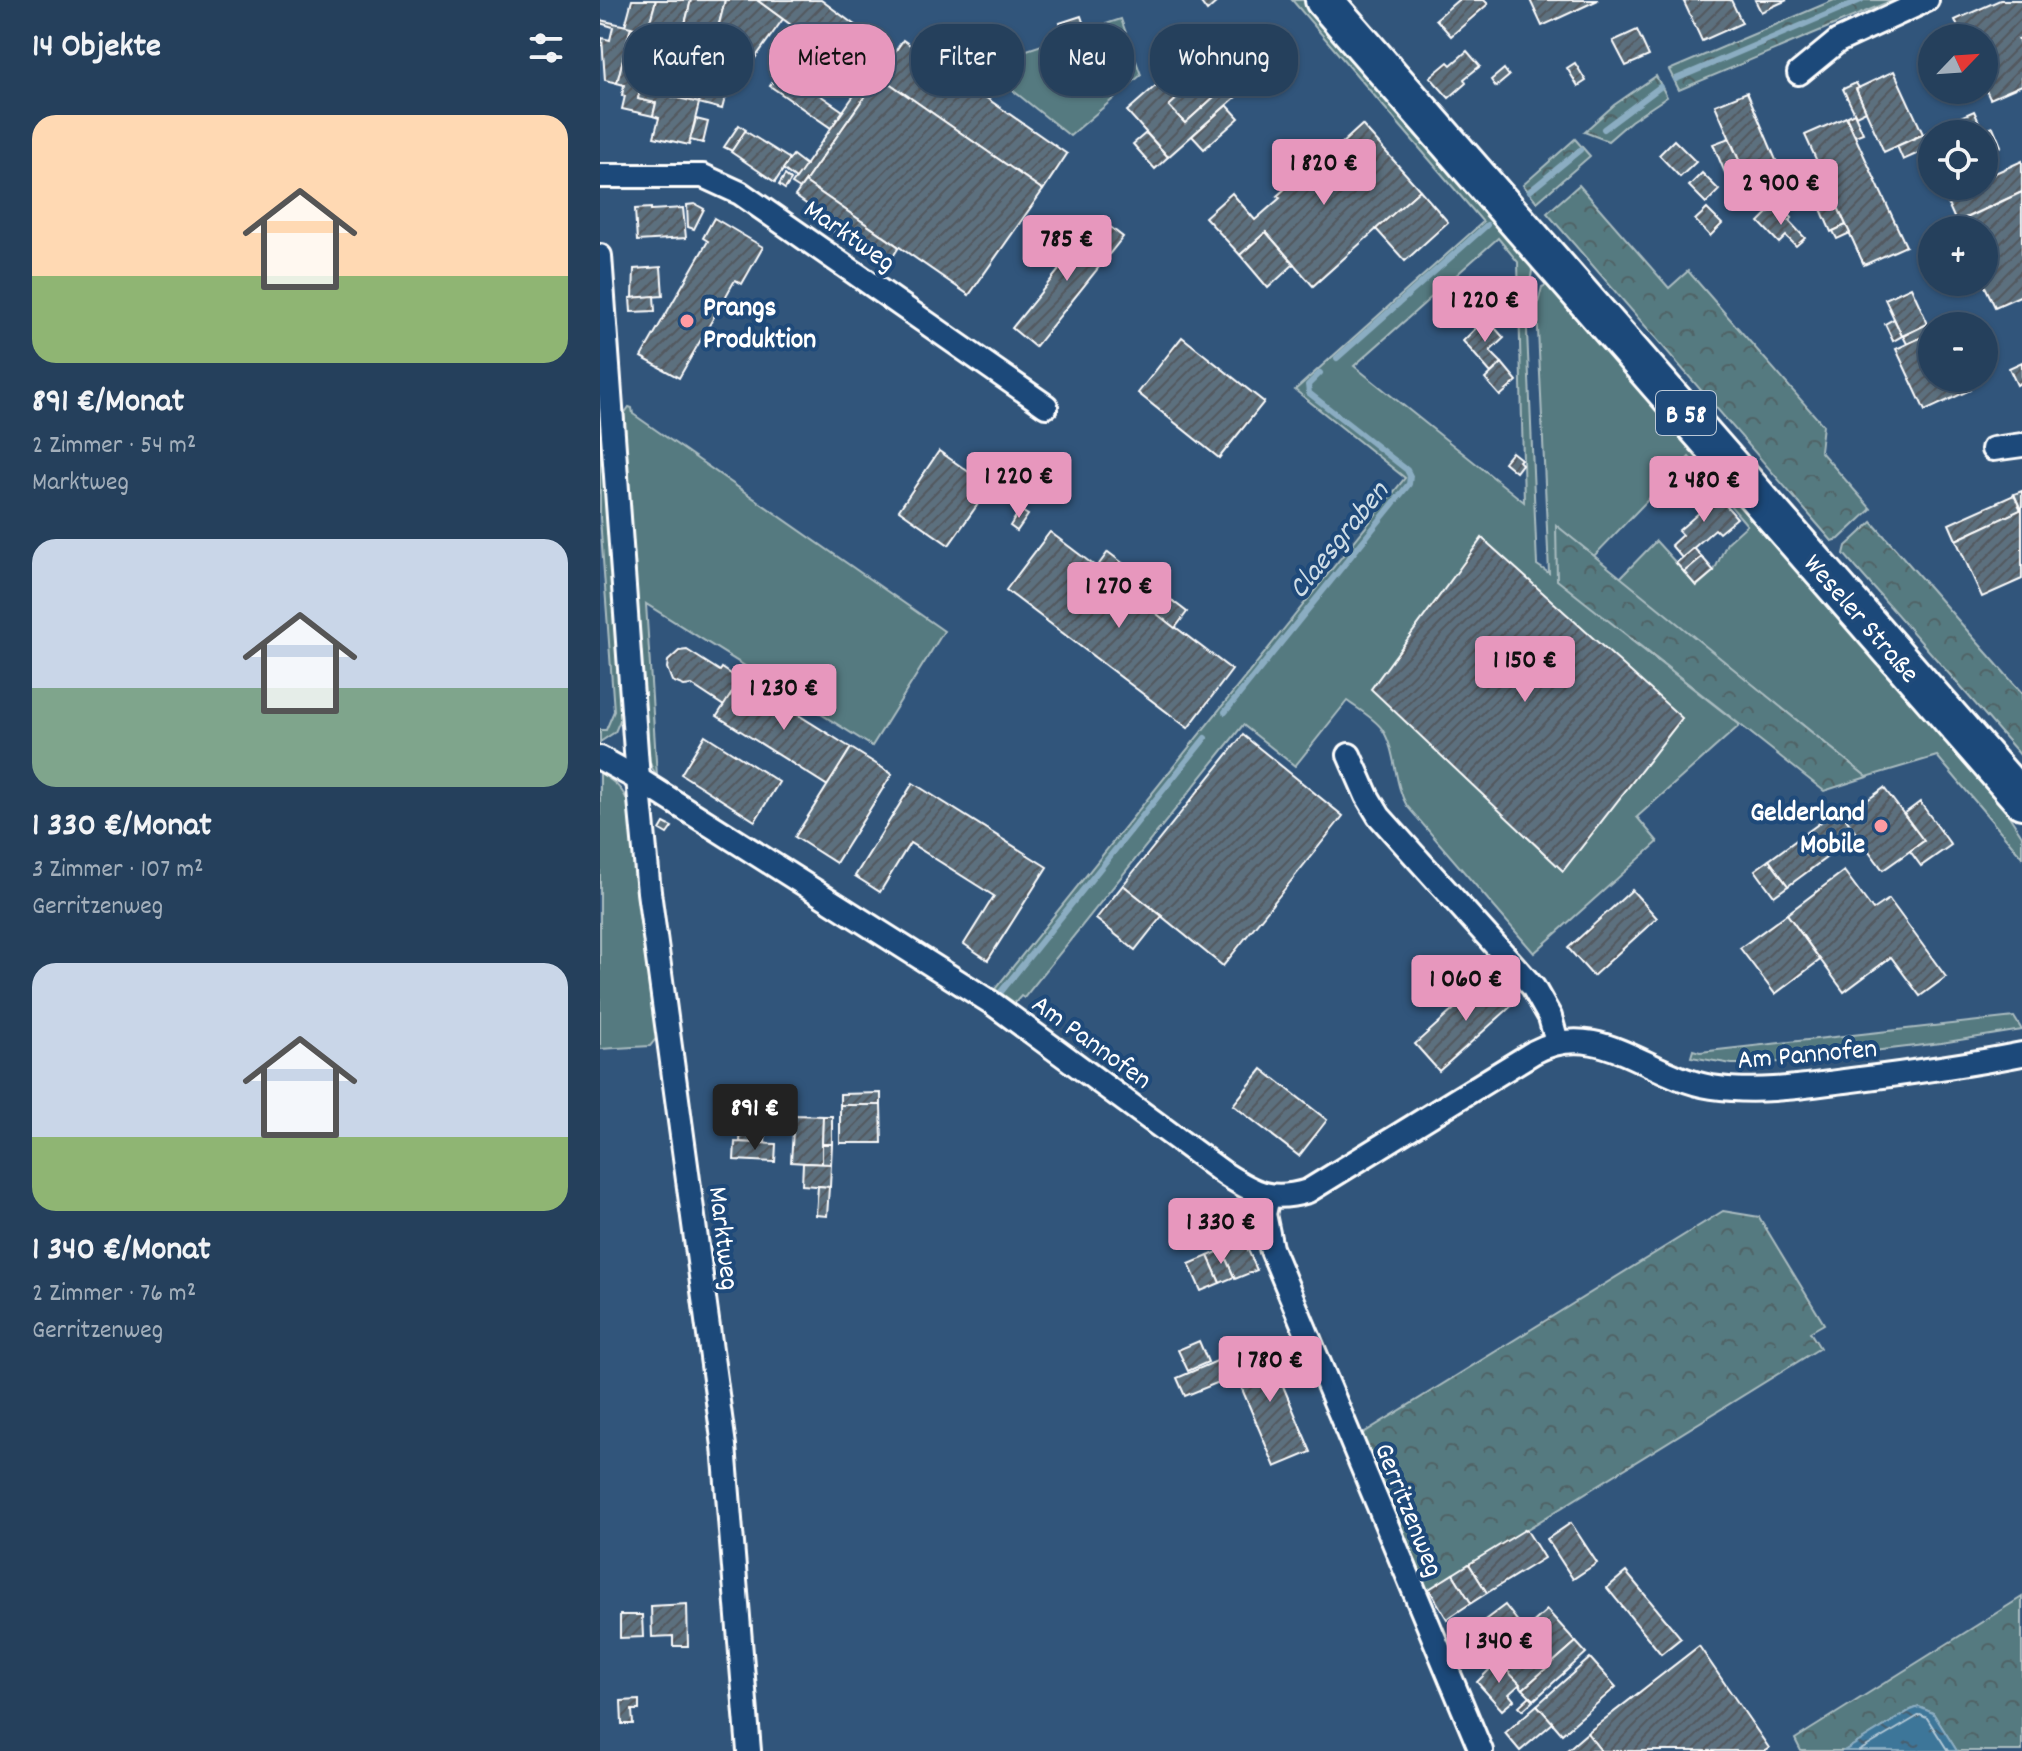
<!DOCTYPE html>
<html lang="de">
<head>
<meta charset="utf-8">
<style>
	:root { --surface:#25405c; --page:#314b65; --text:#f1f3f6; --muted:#a3afbb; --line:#425972; --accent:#e797bd }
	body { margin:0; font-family:Dekko,sans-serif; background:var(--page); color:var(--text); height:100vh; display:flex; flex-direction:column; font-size:30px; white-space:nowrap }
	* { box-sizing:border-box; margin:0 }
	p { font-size:26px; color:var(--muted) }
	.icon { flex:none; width:44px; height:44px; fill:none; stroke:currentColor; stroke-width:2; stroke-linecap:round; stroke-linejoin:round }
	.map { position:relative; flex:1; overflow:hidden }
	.sheet { display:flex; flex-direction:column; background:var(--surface); width:600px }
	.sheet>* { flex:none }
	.top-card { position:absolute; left:24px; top:24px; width:760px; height:72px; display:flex; gap:16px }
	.needle { width:52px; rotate:65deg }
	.tools { position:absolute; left:1318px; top:24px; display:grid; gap:16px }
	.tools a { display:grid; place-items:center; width:80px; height:80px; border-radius:50%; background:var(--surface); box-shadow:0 2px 6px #0004,0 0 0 2px var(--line); font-size:40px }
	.price { position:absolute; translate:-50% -68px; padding:0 18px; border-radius:8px; background:var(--accent); color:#111; font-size:26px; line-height:52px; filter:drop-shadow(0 2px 4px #0008) }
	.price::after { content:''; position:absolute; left:50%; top:48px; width:24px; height:18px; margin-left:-12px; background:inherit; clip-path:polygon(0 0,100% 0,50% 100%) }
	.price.active { background:#222; color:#fff }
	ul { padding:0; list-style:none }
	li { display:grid; align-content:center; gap:16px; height:424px; padding:0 32px }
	li span { display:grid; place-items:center; height:248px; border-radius:24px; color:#555 }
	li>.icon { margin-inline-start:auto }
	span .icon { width:144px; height:144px; fill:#fffc; stroke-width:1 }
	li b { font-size:34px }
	h2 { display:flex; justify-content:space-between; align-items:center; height:96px; padding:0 32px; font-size:34px }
	.chip { padding:0 28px; border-radius:32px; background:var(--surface); box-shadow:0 2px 6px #0004,0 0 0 2px var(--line); font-size:28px; line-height:72px }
	.chip.active { background:var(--accent); color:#111 }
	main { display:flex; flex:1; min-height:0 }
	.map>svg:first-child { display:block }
</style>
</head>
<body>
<main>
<section class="sheet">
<h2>14 Objekte<svg class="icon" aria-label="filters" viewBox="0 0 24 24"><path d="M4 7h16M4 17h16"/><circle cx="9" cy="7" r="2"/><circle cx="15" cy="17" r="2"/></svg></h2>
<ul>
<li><span style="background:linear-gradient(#ffd9b3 65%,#8fb573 0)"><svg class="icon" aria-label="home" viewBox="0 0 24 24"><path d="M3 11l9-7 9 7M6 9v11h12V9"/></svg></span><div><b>891 €/Monat</b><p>2 Zimmer · 54 m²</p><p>Marktweg</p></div></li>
<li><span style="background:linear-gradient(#c9d6e8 60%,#7fa58c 0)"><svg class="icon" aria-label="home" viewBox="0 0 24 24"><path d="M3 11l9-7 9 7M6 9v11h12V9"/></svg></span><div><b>1 330 €/Monat</b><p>3 Zimmer · 107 m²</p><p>Gerritzenweg</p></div></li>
<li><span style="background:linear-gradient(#c9d6e8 70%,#8fb573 0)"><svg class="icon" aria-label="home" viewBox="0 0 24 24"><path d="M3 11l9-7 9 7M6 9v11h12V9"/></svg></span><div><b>1 340 €/Monat</b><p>2 Zimmer · 76 m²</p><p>Gerritzenweg</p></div></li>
</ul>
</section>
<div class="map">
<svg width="1422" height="1751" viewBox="0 0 1422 1751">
	<defs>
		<pattern id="forest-crowns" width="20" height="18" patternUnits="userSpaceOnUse" patternTransform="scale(2)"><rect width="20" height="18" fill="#557a80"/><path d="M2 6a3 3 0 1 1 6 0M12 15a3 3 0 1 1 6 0" fill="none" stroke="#506366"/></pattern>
		<pattern id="water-ripples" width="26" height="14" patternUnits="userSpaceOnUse" patternTransform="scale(2)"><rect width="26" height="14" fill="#3e7699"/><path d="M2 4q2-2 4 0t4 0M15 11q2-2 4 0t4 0" fill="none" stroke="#465f6f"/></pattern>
		<pattern id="building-hatch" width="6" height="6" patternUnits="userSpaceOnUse" patternTransform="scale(2)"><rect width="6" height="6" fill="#5c6f7e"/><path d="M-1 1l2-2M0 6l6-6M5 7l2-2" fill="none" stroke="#52585e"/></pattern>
	</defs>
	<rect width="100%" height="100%" fill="#31557b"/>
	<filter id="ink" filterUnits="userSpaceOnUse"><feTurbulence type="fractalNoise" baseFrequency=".0125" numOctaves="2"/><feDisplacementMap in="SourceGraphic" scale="16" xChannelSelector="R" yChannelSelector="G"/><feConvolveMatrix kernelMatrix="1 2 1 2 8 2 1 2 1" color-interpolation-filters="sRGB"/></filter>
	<g filter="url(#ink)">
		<g fill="#557a80" stroke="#aabcc0" stroke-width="2" fill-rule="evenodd">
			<path d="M 692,0 L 705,0 L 872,187 L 930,258 L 932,271 L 926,307 L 937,565 L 949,573 L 937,307 L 942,287 L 952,283 L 1387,782 L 1422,836 L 1422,857 L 1337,756 L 1267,777 L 1020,578 L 1056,541 L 1097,586 L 1114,571 L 1127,543 L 1147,525 L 1089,457 L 994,556 L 956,526 L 1031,640 L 1140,725 L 1037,817 L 1058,842 L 934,953 L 807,806 C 793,782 797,752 782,729 C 774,718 758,709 747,701 L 695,766 L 643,725 L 424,998 L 421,996 L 415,1003 L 395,989 L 805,478 L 695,390 L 883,222 ZM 898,238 L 918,262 L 924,502 L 754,366 Z"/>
			<polygon points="521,19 541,75 470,136 381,65"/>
			<path d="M 29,407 L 32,408 L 33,414 L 344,631 L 272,746 L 46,604 L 57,776 C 49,765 47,755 46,742 L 24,414 Z"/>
			<polygon points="0,418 21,718 15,732 0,742 0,730 6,730 14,711 0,518"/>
			<path d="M 0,773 C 13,781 23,788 28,803 L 58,1036 L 50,1046 L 0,1049 Z"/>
			<polygon points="1414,1017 1422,1030 1341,1043 1162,1064 1132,1064 1091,1057 1093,1050 1100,1052"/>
		</g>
		<g fill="url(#forest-crowns)" stroke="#aabcc0" stroke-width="2">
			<polygon points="1234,0 1293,0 1079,90 1069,70"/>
			<polygon points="1056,76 1067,97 1031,121 1008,141 984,132 1014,105"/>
			<polygon points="975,139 990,156 937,202 923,185"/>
			<polygon points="979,185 1069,288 1088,271 1223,425 1220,451 1271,509 1239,539 1232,541 947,213"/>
			<polygon points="1272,522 1422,693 1422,757 1244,554 1246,546"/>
			<polygon points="956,525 1267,777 1224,791 957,580"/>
			<polygon points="1123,1211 1159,1217 1224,1324 1210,1332 1220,1348 822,1594 757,1437"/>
			<polygon points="1422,1597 1422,1751 1357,1751 1333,1713 1319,1707 1311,1710 1244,1751 1201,1751 1195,1739"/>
		</g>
		<polygon fill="url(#water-ripples)" stroke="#8badc2" stroke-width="2" points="1319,1707 1333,1713 1357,1751 1244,1751 1311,1710"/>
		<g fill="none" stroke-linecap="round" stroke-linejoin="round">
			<polyline stroke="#b2c8d6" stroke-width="2" points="1259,1751 1320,1715 1327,1718 1348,1751"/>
			<g stroke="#8badc2" stroke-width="6">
				<polyline points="1076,79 1261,0"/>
				<polyline points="1004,129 1060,87"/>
				<polyline points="930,191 980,150"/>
				<polyline points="737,358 887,225"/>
				<polyline points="625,712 809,484 810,476 807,470 709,393 708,385 720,373"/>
				<polyline points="400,993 605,738"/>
			</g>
		</g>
		<g fill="url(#building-hatch)" stroke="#fff" stroke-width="2">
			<polygon points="32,0 56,0 47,32 25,26"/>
			<polygon points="56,0 91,0 81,40 47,32"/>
			<polygon points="91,0 125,0 113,48 81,40"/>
			<polygon points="125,0 157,0 183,19 125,100 140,51 114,45"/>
			<polygon points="157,0 221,0 287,49 265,79"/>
			<polygon points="599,0 619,0 607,11"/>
			<polygon points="858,0 884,0 888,4 851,36 836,19"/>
			<polygon points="930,0 998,0 942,26"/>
			<polygon points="1089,0 1131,0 1142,23 1102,41 1084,2"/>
			<polygon points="1155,0 1187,0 1161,12"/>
			<polygon points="1400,0 1422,0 1422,38 1418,39 1422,48 1422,85 1390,99 1384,86 1384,38 1363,38 1355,20"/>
			<polygon points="481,16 486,31 465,38 460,23"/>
			<polygon points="0,20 31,27 17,83 5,80 2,38 10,40 13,27 0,23"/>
			<polygon points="31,27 47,32 34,87 40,89 38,99 56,103 53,116 22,109 25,96 22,95 24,85 17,83"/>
			<polygon points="1037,30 1049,56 1026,66 1013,41"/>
			<polygon points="47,32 113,48 99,103 34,87"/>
			<polygon points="571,35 577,42 562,56 556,49"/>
			<polygon points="303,40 467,154 443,190 279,76"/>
			<polygon points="114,45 140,51 136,68 110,61"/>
			<polygon points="596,50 611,68 601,77 585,60"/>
			<polygon points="867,51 880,66 864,79 866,83 849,98 830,77 848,62 851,65"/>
			<polygon points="585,60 601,77 569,106 585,123 627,85 637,96 568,157 527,111"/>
			<polygon points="110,61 136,68 133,79 130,79 122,109 99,103"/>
			<polygon points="975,63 986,81 978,86 967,68"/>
			<polygon points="611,68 627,85 585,123 569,106"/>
			<polygon points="182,69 243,111 231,128 170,86"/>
			<polygon points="904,69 909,76 896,87 891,80"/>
			<polygon points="271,71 279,76 200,189 192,184"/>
			<polygon points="1294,71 1323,134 1284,152 1256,89"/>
			<polygon points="279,76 443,190 369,295 205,182"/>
			<polygon points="1256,83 1259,88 1256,89 1266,111 1256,116 1243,89"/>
			<polygon points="40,89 99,103 89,145 54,137 59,118 53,116 56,103 38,99"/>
			<polygon points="1147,92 1181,172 1150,185 1115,105"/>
			<polygon points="627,105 639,118 604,149 592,136"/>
			<polygon points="1374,111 1387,140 1384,141 1384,134 1344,134 1340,126"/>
			<polygon points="1254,113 1263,133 1255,136 1246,117"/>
			<polygon points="1246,117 1306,246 1264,265 1205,135"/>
			<polygon points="96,119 108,122 103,143 90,140"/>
			<polygon points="139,125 146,130 132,151 124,147"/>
			<polygon points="762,125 820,190 713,286 666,232 640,255 605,217 632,193 655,220 680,198 677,196 725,153 728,156"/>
			<polygon points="1340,126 1344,134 1332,134 1331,131"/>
			<polygon points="1393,127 1401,146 1391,151 1383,131"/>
			<polygon points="145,131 190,159 175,182 131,152"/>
			<polygon points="1331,131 1332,147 1303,160 1297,146"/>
			<polygon points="546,133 568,157 555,169 533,144"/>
			<polygon points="1129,138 1150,185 1133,192 1113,144"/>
			<polygon points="1074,140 1096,162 1080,177 1059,155"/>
			<polygon points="193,155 206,165 196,179 183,169"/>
			<polygon points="1422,161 1422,192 1356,222 1348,204 1368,186 1384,186 1384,178"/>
			<polygon points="1102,173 1119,190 1106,203 1089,186"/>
			<polygon points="185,175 191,180 185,189 179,185"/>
			<polygon points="205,182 299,247 290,261 242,228 239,233 230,231 229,226 232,222 195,196"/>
			<polygon points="820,190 848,222 805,261 776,229"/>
			<polygon points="1422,192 1422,295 1395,307 1383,282 1384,230 1359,230 1356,223"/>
			<polygon points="1236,203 1246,225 1231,232 1221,209"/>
			<polygon points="95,204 104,209 94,229 88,227 87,205"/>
			<polygon points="1175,206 1183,215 1187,212 1192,218 1189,221 1205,238 1196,246 1186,236 1179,243 1159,222"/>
			<polygon points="51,208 51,210 83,208 86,238 37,241 35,209"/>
			<polygon points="1107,209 1122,224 1110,236 1095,220"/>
			<polygon points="114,218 163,247 142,284 135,280 79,378 41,357 108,241 103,238"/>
			<polygon points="500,219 523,237 435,347 412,328"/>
			<polygon points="1246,225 1250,233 1237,239 1233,231"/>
			<polygon points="666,232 694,264 668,288 640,255"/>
			<polygon points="61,267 63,296 33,298 34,269"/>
			<polygon points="1311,287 1328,324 1302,336 1285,299"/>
			<polygon points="54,296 55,311 31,312 30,298"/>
			<polygon points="886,318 904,338 890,351 902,363 891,373 863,341"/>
			<polygon points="1294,319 1302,336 1293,341 1285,324"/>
			<polygon points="1327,324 1331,333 1307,344 1303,336"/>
			<polygon points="1331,333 1332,378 1364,378 1370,390 1325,411 1296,349"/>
			<polygon points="582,337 664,402 619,458 538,393"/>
			<polygon points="1422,362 1422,382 1417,385 1409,368"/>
			<polygon points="902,363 917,381 900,396 885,379"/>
			<polygon points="339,451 390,487 349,545 299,510"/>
			<polygon points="912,452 921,459 919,461 922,464 916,472 904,462"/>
			<polygon points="1422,491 1422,509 1421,510 1414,494"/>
			<polygon points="1114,492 1137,518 1119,533 1115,529 1082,558 1071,545 1082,535 1078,531 1100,512 1096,508"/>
			<polygon points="1414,495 1421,510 1356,540 1349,524"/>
			<polygon points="1422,509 1422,579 1382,597 1356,540"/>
			<polygon points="420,510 428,515 417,531 410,526"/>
			<polygon points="450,532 632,670 588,728 406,590"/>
			<polygon points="882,538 1082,718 963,871 771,689"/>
			<polygon points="1094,548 1102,557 1084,572 1076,563"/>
			<polygon points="508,552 587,612 575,628 497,567"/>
			<polygon points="1102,557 1114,571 1096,586 1084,572"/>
			<polygon points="87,650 120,671 122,668 140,680 124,706 92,685 84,686 72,681 67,668 68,661 79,651"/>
			<polygon points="141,679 251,748 228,786 117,716"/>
			<polygon points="105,735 179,782 155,821 81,774"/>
			<polygon points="643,735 743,816 623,966 523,885"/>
			<polygon points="251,748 292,774 236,863 195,837"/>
			<polygon points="313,783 447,867 388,960 364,944 394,896 310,843 280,892 255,876"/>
			<polygon points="1284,788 1324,841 1283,870 1244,817"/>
			<polygon points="1320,802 1351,845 1321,866 1310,851 1324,841 1304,814"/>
			<polygon points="1239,809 1257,835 1188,886 1169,860"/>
			<polygon points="64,823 72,827 67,834 60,830"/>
			<polygon points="1169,860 1188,886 1174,896 1155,870"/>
			<polygon points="1244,871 1273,910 1289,899 1346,977 1320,996 1291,957 1244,992 1187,914"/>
			<polygon points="523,885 562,916 535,950 496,919"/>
			<polygon points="1032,890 1057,918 993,976 968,948"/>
			<polygon points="1187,914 1220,960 1175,994 1140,948"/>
			<polygon points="892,975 916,1002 839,1071 815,1044"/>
			<polygon points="662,1069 727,1120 699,1156 633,1105"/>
			<polygon points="281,1093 281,1105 240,1105 240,1094"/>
			<polygon points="153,1099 160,1102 160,1106 167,1106 165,1144 140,1142 142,1104 150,1105"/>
			<polygon points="240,1105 281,1105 282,1143 240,1143"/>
			<polygon points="194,1115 223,1116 222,1164 191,1162"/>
			<polygon points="223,1116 232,1116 232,1144 222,1144"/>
			<polygon points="135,1142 176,1144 175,1162 134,1160"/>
			<polygon points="222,1144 232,1144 231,1164 222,1164"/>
			<polygon points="203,1163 231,1164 230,1187 202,1185"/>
			<polygon points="218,1186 229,1187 227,1216 216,1215"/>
			<polygon points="644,1241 657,1270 635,1279 622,1250"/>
			<polygon points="622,1250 634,1277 620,1283 608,1256"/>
			<polygon points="608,1256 620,1283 601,1291 589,1264"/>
			<polygon points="599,1341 608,1362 588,1371 578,1350"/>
			<polygon points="664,1341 711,1452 675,1467 628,1356"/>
			<polygon points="626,1357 634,1376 585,1396 577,1378"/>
			<polygon points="971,1523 997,1563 973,1579 947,1539"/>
			<polygon points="926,1529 944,1558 887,1593 869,1564"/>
			<polygon points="869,1564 887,1593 871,1603 853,1574"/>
			<polygon points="1026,1572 1081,1638 1061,1654 1007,1588"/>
			<polygon points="853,1574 871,1603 847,1619 829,1589"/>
			<polygon points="87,1604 88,1646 73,1646 73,1636 52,1637 51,1606"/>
			<polygon points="905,1605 919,1623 894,1642 881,1623"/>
			<polygon points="947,1610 976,1642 923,1689 895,1657"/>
			<polygon points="20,1615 42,1615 43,1637 20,1638"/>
			<polygon points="976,1642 986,1653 934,1700 923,1689"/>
			<polygon points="1099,1646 1169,1748 1165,1751 1001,1751 987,1733"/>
			<polygon points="990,1658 1016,1687 962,1734 937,1705"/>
			<polygon points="898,1661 920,1684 909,1694 914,1700 902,1710 877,1682"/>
			<polygon points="930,1696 934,1700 923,1710 919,1706"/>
			<polygon points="39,1700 39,1710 32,1710 33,1724 22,1724 21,1701"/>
			<polygon points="937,1705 953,1723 920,1751 905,1733"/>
			<polygon points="987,1733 1001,1751 966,1751"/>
		</g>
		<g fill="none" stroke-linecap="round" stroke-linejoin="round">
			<defs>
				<g id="street">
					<polyline points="1199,73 1238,41 1327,0"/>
					<polyline points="0,176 103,176 140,193 446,406"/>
					<polyline points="0,256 38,779 49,892 124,1446 149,1751"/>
					<polyline points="1393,449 1422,445"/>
					<polyline points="749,755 767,796 779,816 933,987 950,1017 957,1042"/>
					<path d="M 0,758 L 38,779 L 392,1003 L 625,1174 C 656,1194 672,1202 708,1191 L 934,1052 C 999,1017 1048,1077 1112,1087 C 1160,1094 1205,1086 1252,1080 C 1309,1073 1366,1065 1422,1054"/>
					<polyline points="668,1197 664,1214 671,1248 881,1751"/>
				</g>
				<polyline id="primary" points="724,0 1422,800"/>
			</defs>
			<use href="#street" stroke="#fff" stroke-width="28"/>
			<use href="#primary" stroke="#fff" stroke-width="42"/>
			<use href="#street" stroke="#1f4a7a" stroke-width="22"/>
			<use href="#primary" stroke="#1f4a7a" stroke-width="36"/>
		</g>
	</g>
	<g fill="#ff9aa2" stroke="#1f4a7a" stroke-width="3">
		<circle cx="87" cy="321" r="8"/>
		<circle cx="1281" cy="826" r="8"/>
	</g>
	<g text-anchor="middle" stroke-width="8" stroke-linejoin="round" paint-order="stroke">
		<rect fill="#1f4a7a" stroke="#bcc9d7" stroke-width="2" x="1056" y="391" width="60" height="44" rx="6"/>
		<g font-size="26" font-weight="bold" fill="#fff">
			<text x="1086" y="422">B 58</text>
		</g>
		<g font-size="28" fill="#fff" stroke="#1f4a7a">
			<text transform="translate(251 234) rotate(35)" y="10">Marktweg</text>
			<text transform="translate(1263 617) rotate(49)" y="10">Weseler Straße</text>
			<text transform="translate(493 1040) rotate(36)" y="10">Am Pannofen</text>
			<text transform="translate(1207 1052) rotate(-5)" y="10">Am Pannofen</text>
			<text transform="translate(126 1238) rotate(83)" y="10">Marktweg</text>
			<text transform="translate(811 1509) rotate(68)" y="10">Gerritzenweg</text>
		</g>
		<g font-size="28" font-weight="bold" fill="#fff" stroke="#1f4a7a" text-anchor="start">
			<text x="103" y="315">Prangs<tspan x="103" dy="32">Produktion</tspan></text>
			<text x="1265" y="820" text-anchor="end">Gelderland<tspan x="1265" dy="32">Mobile</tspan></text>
		</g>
		<g font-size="30" font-style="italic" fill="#cfdde6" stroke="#1f4a7a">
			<text transform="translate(737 539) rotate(-51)" y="10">Claesgraben</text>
		</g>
	</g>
</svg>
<div class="tools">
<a><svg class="needle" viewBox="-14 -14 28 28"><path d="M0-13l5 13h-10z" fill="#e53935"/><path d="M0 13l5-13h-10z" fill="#a3afbb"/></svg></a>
<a><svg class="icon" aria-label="locate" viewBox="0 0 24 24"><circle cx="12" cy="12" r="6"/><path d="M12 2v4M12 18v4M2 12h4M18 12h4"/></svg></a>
<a>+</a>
<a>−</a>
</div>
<b class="price" style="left:724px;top:207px">1 820 €</b>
<b class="price" style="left:1181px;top:227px">2 900 €</b>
<b class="price" style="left:467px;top:283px">785 €</b>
<b class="price" style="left:885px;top:344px">1 220 €</b>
<b class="price" style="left:419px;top:520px">1 220 €</b>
<b class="price" style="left:1104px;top:524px">2 480 €</b>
<b class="price" style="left:519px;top:630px">1 270 €</b>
<b class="price" style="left:925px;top:704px">1 150 €</b>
<b class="price" style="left:184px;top:732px">1 230 €</b>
<b class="price" style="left:866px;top:1023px">1 060 €</b>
<b class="price active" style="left:155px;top:1152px">891 €</b>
<b class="price" style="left:621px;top:1266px">1 330 €</b>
<b class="price" style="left:670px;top:1404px">1 780 €</b>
<b class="price" style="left:899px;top:1685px">1 340 €</b>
<div class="top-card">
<a class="chip">Kaufen</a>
<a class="chip active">Mieten</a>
<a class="chip">Filter</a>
<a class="chip">Neu</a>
<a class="chip">Wohnung</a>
</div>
</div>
</main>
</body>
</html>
